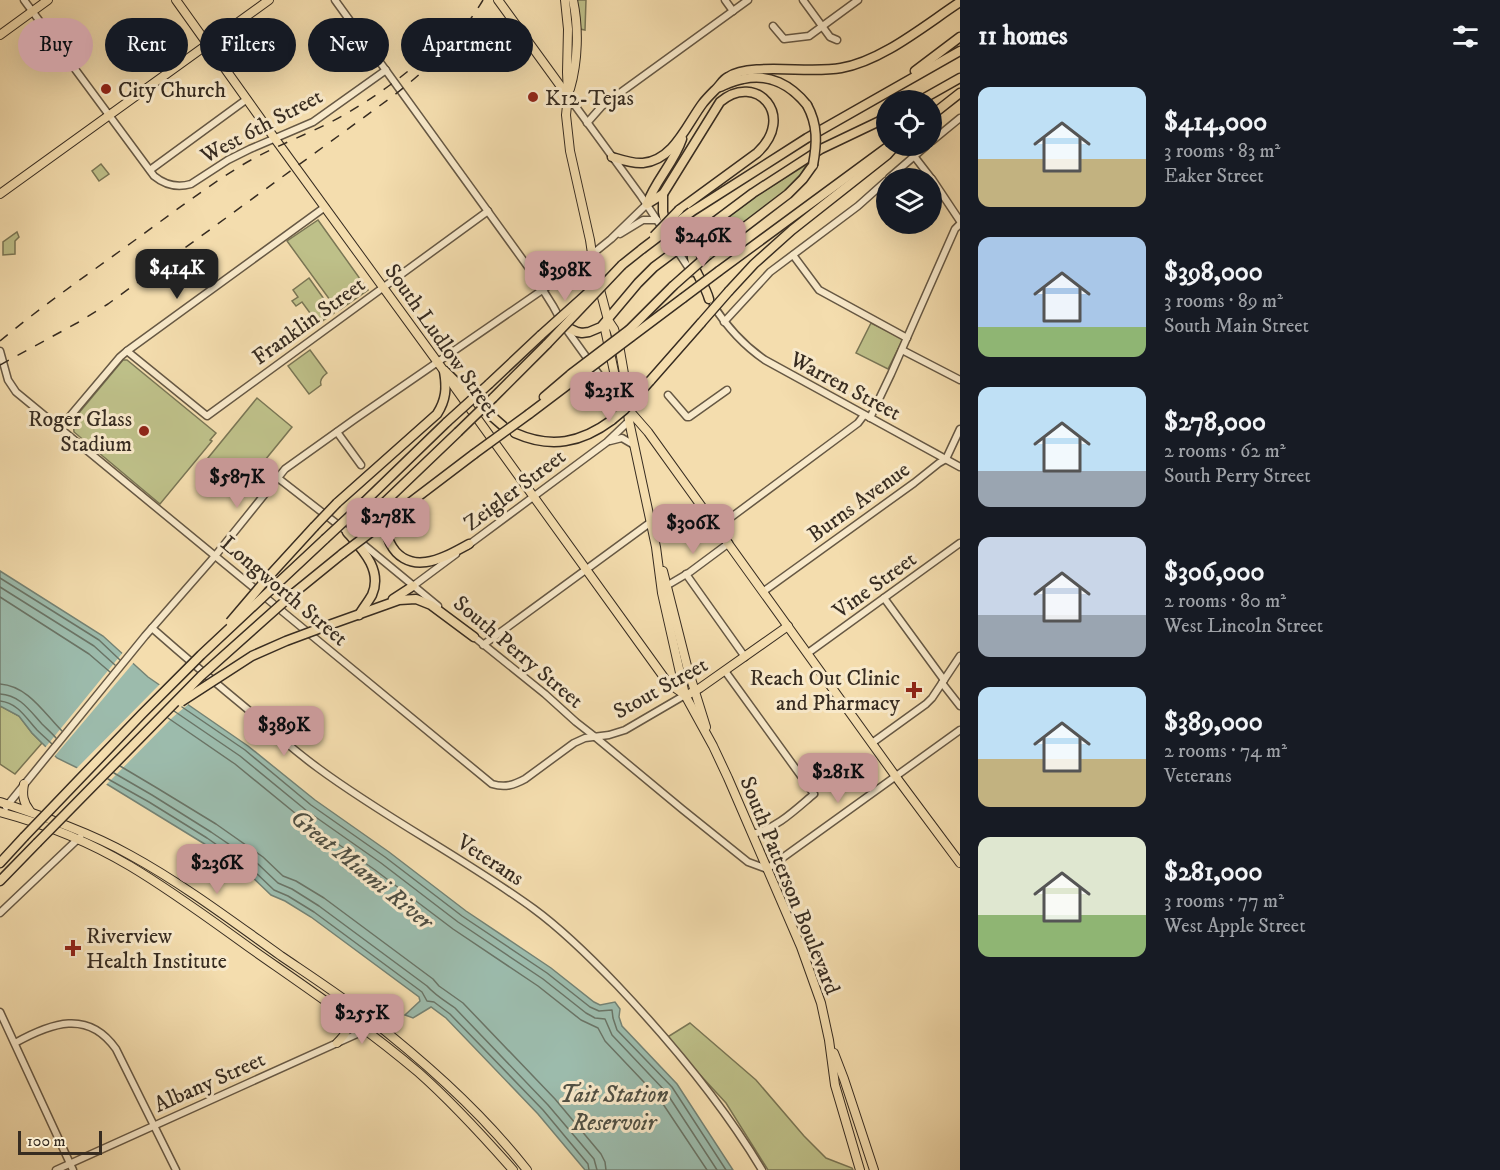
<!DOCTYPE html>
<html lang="en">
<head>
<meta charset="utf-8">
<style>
	:root { --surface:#171b24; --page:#242831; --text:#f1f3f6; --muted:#9ea1a6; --accent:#c59692 }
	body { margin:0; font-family:"IM FELL DW Pica",serif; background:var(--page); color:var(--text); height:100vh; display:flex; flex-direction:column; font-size:22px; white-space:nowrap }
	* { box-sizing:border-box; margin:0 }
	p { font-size:20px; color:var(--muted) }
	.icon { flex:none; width:33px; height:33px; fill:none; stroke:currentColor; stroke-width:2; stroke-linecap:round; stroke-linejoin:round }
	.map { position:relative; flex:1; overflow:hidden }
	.side { display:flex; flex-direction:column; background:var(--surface); width:540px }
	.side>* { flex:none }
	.hud { position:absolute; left:18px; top:18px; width:570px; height:54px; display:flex; gap:12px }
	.controls { position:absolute; left:876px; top:90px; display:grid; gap:12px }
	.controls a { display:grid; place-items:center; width:66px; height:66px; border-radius:50%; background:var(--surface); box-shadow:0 6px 24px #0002; font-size:30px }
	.scale { position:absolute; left:18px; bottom:15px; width:84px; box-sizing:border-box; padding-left:6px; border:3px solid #372c21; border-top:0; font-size:16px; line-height:21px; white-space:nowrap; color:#372c21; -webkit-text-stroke:4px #f8e9ca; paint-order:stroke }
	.price { position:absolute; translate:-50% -51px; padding:0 14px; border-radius:12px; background:var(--accent); color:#111; font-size:20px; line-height:39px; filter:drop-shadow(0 2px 3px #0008) }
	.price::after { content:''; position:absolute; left:50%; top:36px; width:18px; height:14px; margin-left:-9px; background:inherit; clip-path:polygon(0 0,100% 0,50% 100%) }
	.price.active { background:#222; color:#fff }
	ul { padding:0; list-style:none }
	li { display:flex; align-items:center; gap:18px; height:150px; padding:0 18px }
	li span { display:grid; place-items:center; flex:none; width:168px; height:120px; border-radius:12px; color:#555 }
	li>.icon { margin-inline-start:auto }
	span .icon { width:72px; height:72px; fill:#fffc; stroke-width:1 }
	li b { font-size:26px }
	h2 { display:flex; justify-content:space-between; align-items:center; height:72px; padding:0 18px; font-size:26px }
	.tag { padding:0 21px; border-radius:27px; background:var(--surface); box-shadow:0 6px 24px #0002; font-size:21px; line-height:54px }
	.tag.active { background:var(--accent); color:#111 }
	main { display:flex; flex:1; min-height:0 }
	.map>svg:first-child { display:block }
</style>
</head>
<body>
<main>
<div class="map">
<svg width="960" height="1170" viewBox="0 0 960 1170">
	<rect width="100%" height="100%" fill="#f4ddae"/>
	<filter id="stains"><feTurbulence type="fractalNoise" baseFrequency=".00333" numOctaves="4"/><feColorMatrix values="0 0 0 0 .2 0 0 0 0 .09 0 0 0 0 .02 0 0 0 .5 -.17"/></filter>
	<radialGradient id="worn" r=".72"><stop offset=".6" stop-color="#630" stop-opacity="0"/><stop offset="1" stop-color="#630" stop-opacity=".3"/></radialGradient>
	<g fill="#bec089" stroke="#7a7655" stroke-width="1.5">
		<polygon points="576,0 586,0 585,30 580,29"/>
		<polygon points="101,164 109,174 99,181 92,171"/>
		<polygon points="807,164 801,174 785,191 699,257 699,248 705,235 717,225 761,193"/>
		<polygon points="318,220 368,290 338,311 287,241"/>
		<polygon points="17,232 19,237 15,241 15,254 3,255 3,242"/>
		<polygon points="309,278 334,313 318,324 302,302 296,306 292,301 298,297 293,290"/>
		<polygon points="871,323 903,339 888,369 856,353"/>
		<path d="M 310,350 L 327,373 C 323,376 319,380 321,385 L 309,394 L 288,366 Z"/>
		<polygon points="123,360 127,360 216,433 210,440 212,441 160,504 74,432 73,420"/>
		<polygon points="257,398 292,427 234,498 199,469"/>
		<polygon points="0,706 19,716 32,733 42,743 15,774 0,764"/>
		<polygon points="690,1023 756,1080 804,1136 826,1158 852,1168 853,1170 768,1170 726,1103 666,1038"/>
	</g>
	<polygon fill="#9cbbac" stroke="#748274" stroke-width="1.5" points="0,571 103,636 148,677 248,746 315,800 389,852 466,911 551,968 594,1002 600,1005 615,1002 620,1009 619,1017 622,1026 677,1084 733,1170 585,1170 538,1114 446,1018 431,1007 413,1018 405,1015 420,1001 419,997 311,917 285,901 271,895 250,875 203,843 92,775 57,758 32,733 19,716 0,706"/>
	<g fill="#f4ddae">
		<polygon points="124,651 135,661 53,758 44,749"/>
		<polygon points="162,682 191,702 173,717 104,787 75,770"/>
	</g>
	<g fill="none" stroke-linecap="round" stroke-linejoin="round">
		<g stroke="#6a7466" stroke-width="1.5">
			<polyline points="0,578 99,640 120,660"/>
			<polyline points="0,587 94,646 115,665"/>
			<polyline points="0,597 89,654 110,672"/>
			<path d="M 0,684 C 28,686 44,713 62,731"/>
			<path d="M 0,694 C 20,695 30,711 42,724 C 47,729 52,733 56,738"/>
			<path d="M 0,701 C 18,703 26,718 37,730 C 42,735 47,739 52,744"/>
			<polyline points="182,707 245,750 311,805 385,857 462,916 547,973 590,1007 599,1011 612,1010 613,1018 617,1030 672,1087 726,1170"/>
			<polyline points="174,711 240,756 307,811 381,863 458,922 543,979 586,1013 595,1018 605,1019 612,1035 666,1092 717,1170"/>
			<polyline points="168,718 235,764 301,818 375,870 453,929 538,986 581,1020 598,1028 605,1041 659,1098 707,1170"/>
			<polyline points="120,766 157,788 216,824 263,857 283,876 296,881 324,898 433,979 439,986 463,1003 555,1099 601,1154 605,1162 606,1170"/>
			<path d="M 114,773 L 152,795 L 211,832 L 258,864 L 278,883 L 292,889 L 319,906 L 427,986 C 435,995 445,1001 455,1008 L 548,1105 L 594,1159 L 597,1170"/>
			<polyline points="108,779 149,802 207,838 253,870 274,890 288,896 314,912 422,992 427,1001 434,1002 450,1014 543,1110 588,1164 589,1170"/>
		</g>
		<defs>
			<g id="minor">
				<path d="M 24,0 L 154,176 C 165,185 177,188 191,184 L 228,160 L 250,149 L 313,122 L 386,70"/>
				<polyline points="335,0 531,271 553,306 564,326 605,383 624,405"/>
				<polyline points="725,0 733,11"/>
				<polyline points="803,0 830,37 837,40"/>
				<polyline points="773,26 784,39 809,36 858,0"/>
				<polyline points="568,96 641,196 692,273"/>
				<polyline points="587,123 602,106 748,0"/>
				<polyline points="932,141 960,118"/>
				<polyline points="914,156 931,178"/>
				<polyline points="150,170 247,99"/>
				<polyline points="889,178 926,146"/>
				<polyline points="932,179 960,221"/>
				<polyline points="620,234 643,220 657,220"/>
				<polyline points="793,255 819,290 907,338"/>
				<path d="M 713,305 C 727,327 743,345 765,360 L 960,467"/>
				<polyline points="724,322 770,272 858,206 886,181"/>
				<polyline points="902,350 960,380"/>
				<path d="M 0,351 L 8,380 L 16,392 L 492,784 C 505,788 514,785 525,779 L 574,743 L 585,738 L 609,735 L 625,730 L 685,695"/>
				<polyline points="127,351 207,416 488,211"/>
				<polyline points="668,395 687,417 689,417 727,390"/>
				<polyline points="870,418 891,374 955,229 960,224"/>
				<polyline points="60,428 120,357 127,351 325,207"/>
				<polyline points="337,432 361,465"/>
				<polyline points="610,441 622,438 634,445"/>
				<polyline points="278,478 350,534"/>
				<polyline points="718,527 858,423 864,415"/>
				<polyline points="358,540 438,606"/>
				<polyline points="467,546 607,442 629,421"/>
				<polyline points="686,574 745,657"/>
				<polyline points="668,585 690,572 729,543"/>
				<polyline points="413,586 456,554"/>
				<polyline points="764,591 914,483 939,463 946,459 960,429"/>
				<polyline points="884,598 944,680"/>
				<path d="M 152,628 C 185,657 218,685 252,713 C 273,732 295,751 318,768 C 387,819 464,858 534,909 C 564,931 591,958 617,985 C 671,1042 722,1103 762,1170"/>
				<polyline points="473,636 545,694 576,722 594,736 682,809 748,862 767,869 960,730"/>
				<polyline points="483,645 651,522"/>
				<polyline points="808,653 960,543"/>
				<path d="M 725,671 L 814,794 C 795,810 777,828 753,834"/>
				<polyline points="942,683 960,706"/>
				<polyline points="872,743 926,704 932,698 960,656"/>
				<polyline points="6,807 145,636 215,556 285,469 355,419 580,264 611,239 647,204"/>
				<polyline points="0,913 80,837"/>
				<polyline points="0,1012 73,1170"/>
				<path d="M 15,1043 C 51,1023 88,1009 116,1049 L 176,1170"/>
				<polyline points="56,1170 377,1025"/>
			</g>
			<g id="major">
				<polyline points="176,0 278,143 444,371 456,389 668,683 685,695"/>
				<polyline points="498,0 567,95"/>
				<polyline points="565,0 568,29 567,72 568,96 566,115 570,151 590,240 594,267 608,320 614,329 619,345 627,391 627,408 629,421 656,547 662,593 685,695 713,746 728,778 801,947 821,1003 829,1040 835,1085 860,1170"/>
				<polyline points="0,35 48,0"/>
				<path d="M 570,89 C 578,61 579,28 573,0"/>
				<polyline points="0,194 269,0"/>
				<polyline points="608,320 605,329 616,381 627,408 648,432 899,781 960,863"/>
				<polyline points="663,571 687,666 706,727"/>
				<polyline points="689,694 700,688 788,626"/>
				<path d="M 24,784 C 22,795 23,802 30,811"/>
				<path d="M 0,802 C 44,817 89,832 130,855 C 183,884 232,921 281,956 C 306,973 332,990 356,1008 C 418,1056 478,1108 527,1170"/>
				<path d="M 0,812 C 45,824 90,842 130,866 C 172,891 211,920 250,948 C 307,988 365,1027 418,1072 C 452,1102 483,1136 513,1170"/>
				<path d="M 337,1043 C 345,1035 351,1028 346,1016"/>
				<polyline points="834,1053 844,1079 874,1170"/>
			</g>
			<g id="highway">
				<polyline points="915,71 960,37"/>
				<path d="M 720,87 C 727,84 735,80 743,79 C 769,73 791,85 807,105"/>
				<polyline points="921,100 960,78"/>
				<polyline points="932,115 960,93"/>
				<path d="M 612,157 C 622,160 633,164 643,163 C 674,160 687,124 703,103 C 707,98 711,94 715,90 C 720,86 722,80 728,77 C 751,62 810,74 841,68 C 882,61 925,25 960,2"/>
				<polyline points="663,194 663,212 669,238"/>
				<path d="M 647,204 L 663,194 L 720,102 C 756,71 797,116 757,153 L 679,210"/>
				<path d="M 647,204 C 655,181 674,163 682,139"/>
				<polyline points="691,212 807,138 960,51"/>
				<path d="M 700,233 C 680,261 702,274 709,299"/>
				<polyline points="708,255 788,194 803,179 813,165"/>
				<polyline points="622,265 642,249"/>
				<polyline points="719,271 889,146"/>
				<polyline points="729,291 754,264 792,230 887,155 895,146"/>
				<polyline points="564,326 577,332 582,333 589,332 601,327 638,283 654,267 753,193 821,149 886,118"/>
				<polyline points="629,330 673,286"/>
				<polyline points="631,337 683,298"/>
				<polyline points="445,371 479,405 503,426"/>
				<polyline points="650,381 701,323"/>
				<polyline points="489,384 541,335"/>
				<polyline points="544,397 571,374"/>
				<polyline points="493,398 547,344"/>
				<polyline points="529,414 574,380"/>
				<path d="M 515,433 C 551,449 581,443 612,420"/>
				<path d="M 390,500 C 377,527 391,567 426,562 C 441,560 456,551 469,544"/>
				<path d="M 337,503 L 437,414 C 446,400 447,388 444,371"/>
				<polyline points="403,508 474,454"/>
				<polyline points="353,513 447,422"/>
				<polyline points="271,574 314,527"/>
				<polyline points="278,583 325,539"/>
				<polyline points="294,593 342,554"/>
				<polyline points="393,599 413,586"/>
				<path d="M 359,615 C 363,608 368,602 372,595 C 383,570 362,549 347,532 L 355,529 L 364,522 L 458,432"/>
				<polyline points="329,625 399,600 416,599 431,605 474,637"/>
				<polyline points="0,863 24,837"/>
				<polyline points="0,881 37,843"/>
			</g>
		</defs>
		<use href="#minor" stroke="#665844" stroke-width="9"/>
		<use href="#major" stroke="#372c21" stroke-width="10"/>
		<use href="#highway" stroke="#372c21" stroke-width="11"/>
		<use href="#minor" stroke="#f8e9ca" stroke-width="6"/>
		<use href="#major" stroke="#f4ddae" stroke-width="8"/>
		<use href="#highway" stroke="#f4ddae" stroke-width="8"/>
		<g stroke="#372c21" stroke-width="1.5" stroke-dasharray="10 10" stroke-linecap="butt">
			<path d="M 0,341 C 42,306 87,275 131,243 C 167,217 202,190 239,167 C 268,149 299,138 329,123 C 373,100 412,71 446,37"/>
			<path d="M 0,365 L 77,323 L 108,304 L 389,99 C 426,71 459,40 483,0"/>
		</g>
		<defs>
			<g id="highway-bridge">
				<path d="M 807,105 C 818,125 817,143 813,165"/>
				<polyline points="654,236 679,210"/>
				<polyline points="642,249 691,212"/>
				<polyline points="673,286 708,255"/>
				<polyline points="683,298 719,271"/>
				<polyline points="701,323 729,291"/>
				<polyline points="541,335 600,282"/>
				<polyline points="547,344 622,265"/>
				<polyline points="571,374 629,330"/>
				<polyline points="574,380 631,337"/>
				<polyline points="612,420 624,410 650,381"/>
				<polyline points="447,422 489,384"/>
				<polyline points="458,432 493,398"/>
				<polyline points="474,454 529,414"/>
				<polyline points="314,527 337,503"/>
				<polyline points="325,539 353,513"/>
				<polyline points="342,554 403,508"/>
				<polyline points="230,622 271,574"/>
				<polyline points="181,702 252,656 286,641 329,625"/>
				<polyline points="24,837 142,714 201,655 278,583"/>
				<polyline points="37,843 201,676 294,593"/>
			</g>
		</defs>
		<use href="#highway-bridge" stroke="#372c21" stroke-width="11" stroke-linecap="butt"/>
		<use href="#highway-bridge" stroke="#f4ddae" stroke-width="8"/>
	</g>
	<g fill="#8f2418" stroke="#f8e9ca" stroke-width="2">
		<circle cx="106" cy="89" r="6"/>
		<circle cx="533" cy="97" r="6"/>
		<circle cx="144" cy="431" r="6"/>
		<path d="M911 681h6v6h6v6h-6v6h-6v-6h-6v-6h6z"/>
		<path d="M70 939h6v6h6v6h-6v6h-6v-6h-6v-6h6z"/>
	</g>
	<g text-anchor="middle" stroke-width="6" stroke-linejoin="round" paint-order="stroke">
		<g font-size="22" fill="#372c21" stroke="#f8e9ca" text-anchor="start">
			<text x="118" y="97">City Church</text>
			<text x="545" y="105">K12-Tejas</text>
			<text x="132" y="426" text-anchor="end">Roger Glass<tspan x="132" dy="25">Stadium</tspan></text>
			<text x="900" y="685" text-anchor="end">Reach Out Clinic<tspan x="900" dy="25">and Pharmacy</tspan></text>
			<text x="86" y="943">Riverview<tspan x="86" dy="25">Health Institute</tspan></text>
		</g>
		<g font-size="22" fill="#372c21" stroke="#f8e9ca">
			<text transform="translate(261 125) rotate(-28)" y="8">West 6th Street</text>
			<text transform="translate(308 320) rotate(-36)" y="8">Franklin Street</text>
			<text transform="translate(443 340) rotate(55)" y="8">South Ludlow Street</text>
			<text transform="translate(846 385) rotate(28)" y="8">Warren Street</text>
			<text transform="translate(514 489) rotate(-37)" y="8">Zeigler Street</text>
			<text transform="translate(858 501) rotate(-36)" y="8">Burns Avenue</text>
			<text transform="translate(874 584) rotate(-36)" y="8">Vine Street</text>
			<text transform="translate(285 590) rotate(40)" y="8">Longworth Street</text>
			<text transform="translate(519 651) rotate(40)" y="8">South Perry Street</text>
			<text transform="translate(660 687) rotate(-29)" y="8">Stout Street</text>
			<text transform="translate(491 859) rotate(33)" y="8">Veterans</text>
			<text transform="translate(791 885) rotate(68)" y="8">South Patterson Boulevard</text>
			<text transform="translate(209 1081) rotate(-24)" y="8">Albany Street</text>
		</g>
		<g font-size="24" font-style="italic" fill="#505044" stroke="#f8e9ca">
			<text transform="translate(362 869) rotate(39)" y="8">Great Miami River</text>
			<text x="614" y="1102">Tait Station<tspan x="614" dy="28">Reservoir</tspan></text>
		</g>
	</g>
	<rect width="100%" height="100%" filter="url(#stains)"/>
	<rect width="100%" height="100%" fill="url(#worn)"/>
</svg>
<div class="controls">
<a><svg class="icon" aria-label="locate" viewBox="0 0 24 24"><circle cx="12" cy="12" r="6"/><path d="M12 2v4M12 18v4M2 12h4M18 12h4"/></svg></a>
<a><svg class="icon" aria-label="layers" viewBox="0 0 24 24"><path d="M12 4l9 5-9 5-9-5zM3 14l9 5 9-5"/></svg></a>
</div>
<div class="scale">100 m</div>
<b class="price" style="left:703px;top:268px">$246K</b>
<b class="price active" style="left:177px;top:300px">$414K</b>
<b class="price" style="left:565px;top:302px">$398K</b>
<b class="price" style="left:609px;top:423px">$231K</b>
<b class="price" style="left:237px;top:509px">$587K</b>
<b class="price" style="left:388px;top:549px">$278K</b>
<b class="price" style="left:693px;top:555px">$306K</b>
<b class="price" style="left:284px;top:757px">$389K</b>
<b class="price" style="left:838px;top:804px">$281K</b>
<b class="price" style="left:217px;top:895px">$236K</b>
<b class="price" style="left:362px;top:1045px">$255K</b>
<div class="hud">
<a class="tag active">Buy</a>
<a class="tag">Rent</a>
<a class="tag">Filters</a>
<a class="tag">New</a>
<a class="tag">Apartment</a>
</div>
</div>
<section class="side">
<h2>11 homes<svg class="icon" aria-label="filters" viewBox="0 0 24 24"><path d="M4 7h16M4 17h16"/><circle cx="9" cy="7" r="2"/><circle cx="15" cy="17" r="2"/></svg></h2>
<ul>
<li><span style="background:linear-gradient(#bfe0f5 60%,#c2b280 0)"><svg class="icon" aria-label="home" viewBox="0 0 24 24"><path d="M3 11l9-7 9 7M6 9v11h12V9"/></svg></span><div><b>$414,000</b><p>3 rooms · 83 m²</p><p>Eaker Street</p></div></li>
<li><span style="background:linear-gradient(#a9c7e8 75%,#8fb573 0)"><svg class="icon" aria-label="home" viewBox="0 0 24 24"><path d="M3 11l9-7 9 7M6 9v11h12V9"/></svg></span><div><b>$398,000</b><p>3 rooms · 89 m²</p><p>South Main Street</p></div></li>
<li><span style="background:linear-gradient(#bfe0f5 70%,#9aa5b1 0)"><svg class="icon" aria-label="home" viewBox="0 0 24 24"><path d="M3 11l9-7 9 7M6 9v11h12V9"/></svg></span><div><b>$278,000</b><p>2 rooms · 62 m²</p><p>South Perry Street</p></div></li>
<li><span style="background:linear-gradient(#c9d6e8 65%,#9aa5b1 0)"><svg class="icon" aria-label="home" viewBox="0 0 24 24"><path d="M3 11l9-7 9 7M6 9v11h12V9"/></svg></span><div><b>$306,000</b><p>2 rooms · 80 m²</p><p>West Lincoln Street</p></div></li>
<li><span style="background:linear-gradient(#bfe0f5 60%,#c2b280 0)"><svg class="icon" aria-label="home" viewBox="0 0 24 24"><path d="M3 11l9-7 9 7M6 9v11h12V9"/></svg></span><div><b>$389,000</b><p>2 rooms · 74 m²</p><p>Veterans</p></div></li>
<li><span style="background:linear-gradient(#dfe7d0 65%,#8fb573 0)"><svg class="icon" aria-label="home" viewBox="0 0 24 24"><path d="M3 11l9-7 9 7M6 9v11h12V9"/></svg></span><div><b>$281,000</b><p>3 rooms · 77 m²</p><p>West Apple Street</p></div></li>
</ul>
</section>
</main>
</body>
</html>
